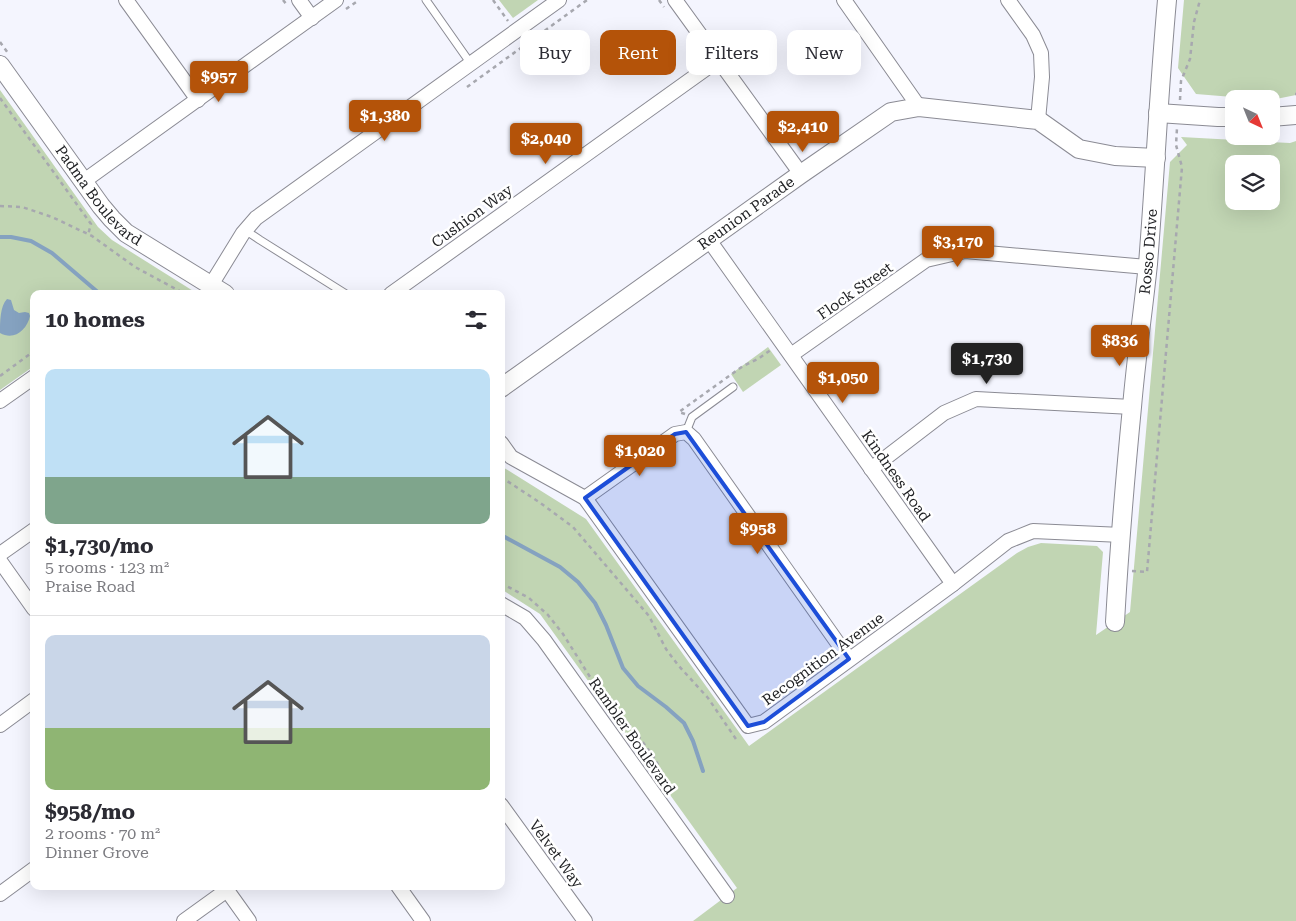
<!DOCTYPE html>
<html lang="en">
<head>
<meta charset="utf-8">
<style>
	:root { --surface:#fff; --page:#f2f2f3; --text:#2b2b33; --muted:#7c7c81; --line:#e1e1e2; --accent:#b45309 }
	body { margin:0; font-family:"Roboto Serif",serif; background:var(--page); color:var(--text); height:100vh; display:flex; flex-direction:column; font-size:19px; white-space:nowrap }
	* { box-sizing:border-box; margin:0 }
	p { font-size:16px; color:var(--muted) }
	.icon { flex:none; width:28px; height:28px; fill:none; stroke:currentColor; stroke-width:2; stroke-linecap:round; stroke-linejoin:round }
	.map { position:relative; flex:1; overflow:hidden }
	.drawer { position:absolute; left:30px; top:290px; width:475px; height:600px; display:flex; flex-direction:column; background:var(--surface); border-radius:10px; box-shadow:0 5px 20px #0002 }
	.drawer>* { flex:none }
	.guide { position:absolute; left:520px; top:30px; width:475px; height:45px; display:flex; gap:10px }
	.needle { width:32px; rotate:137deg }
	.buttons { position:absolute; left:1225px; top:90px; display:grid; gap:10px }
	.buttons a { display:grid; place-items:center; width:55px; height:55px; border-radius:10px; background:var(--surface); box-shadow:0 5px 20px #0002; font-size:25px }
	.price { position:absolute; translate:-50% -42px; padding:0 11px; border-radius:5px; background:var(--accent); color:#fff; font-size:16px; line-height:32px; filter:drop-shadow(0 1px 2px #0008) }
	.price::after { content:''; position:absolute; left:50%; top:30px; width:15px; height:11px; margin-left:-8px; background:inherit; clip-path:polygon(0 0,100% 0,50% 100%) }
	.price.on { background:#222; color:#fff }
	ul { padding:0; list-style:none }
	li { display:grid; align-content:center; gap:10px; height:265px; padding:0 15px }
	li+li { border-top:1px solid var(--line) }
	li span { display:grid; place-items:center; height:155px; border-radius:10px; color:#555 }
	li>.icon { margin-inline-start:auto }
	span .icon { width:90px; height:90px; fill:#fffc; stroke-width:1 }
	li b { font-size:21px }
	h2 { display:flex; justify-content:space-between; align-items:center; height:60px; padding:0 15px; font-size:21px }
	.tag { padding:0 18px; border-radius:10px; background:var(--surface); box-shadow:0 5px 20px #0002; font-size:18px; line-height:45px }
	.tag.on { background:var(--accent); color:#fff }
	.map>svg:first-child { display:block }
</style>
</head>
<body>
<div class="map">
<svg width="1296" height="921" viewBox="0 0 1296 921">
	<rect width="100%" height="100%" fill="#f4f5fe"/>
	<g fill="#c1d5b3" fill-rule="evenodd">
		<polygon points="499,0 538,0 513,18"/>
		<polygon points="1184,0 1296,0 1296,95 1271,100 1271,99 1257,99 1196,94 1178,68"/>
		<polygon points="0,90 98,227 112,240 198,294 34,294 34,366 0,390"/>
		<path d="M 1181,137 L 1290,143 L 1296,141 L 1296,921 L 693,921 L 737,888 L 540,614 L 501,589 L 501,466 L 586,519 L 749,746 L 1017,553 L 1028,547 L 1041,543 L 1097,546 L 1103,552 L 1096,635 L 1130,612 L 1170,162 L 1187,145 ZM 1234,164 L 1271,164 L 1271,201 L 1234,201 Z"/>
		<polygon points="768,347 781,365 743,392 731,374"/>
	</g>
	<path fill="#85a2c0" d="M 7,299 L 11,300 L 14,310 L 19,313 L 25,312 L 29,313 L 30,316 C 27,330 14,341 0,333 C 0,322 0,306 7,299 Z"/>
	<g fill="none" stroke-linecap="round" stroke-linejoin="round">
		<g stroke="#85a2c0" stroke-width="4">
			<polyline points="0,237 11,237 31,241 52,253 100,294"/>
			<polyline points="501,535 560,567 578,582 595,603 606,625 623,668 638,686 666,707 684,723 693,741 703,771"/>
		</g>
		<defs>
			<g id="service">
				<polyline points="426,0 471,64"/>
				<polyline points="245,230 260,240 346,294"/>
				<polyline points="686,432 692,417 733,387"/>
			</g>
			<g id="minor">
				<polyline points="126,0 198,100"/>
				<polyline points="299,0 312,18"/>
				<polyline points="675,0 801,174"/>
				<polyline points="844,0 919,107"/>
				<polyline points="1008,0 1033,35 1041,53 1042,77 1038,120"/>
				<polyline points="84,181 336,0"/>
				<polyline points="709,240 953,584"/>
				<polyline points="211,285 243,233 256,218 559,0"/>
				<polyline points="391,294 718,60"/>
				<polyline points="791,355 926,260 965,251 1147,267"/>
				<polyline points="0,401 34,377"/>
				<polyline points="501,443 511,457 585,498 748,726 764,722 953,584 1008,541 1033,531 1122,535"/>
				<polyline points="871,469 944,413 976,399 1132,407"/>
				<polyline points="585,498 675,434 686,432 694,439 849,659"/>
				<polyline points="0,554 34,530"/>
				<polyline points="0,561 34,609"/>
				<polyline points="501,604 525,618 544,640 727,896"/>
				<polyline points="0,725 34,700"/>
				<polyline points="501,805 585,921"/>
				<polyline points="224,886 249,921"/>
				<polyline points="398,886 423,921"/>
				<polyline points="0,894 34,869"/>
				<polyline points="184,921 227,890"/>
			</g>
			<g id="tertiary">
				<path id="s1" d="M 0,65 L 101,206 L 112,219 L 126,233 L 225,294"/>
				<polyline points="1158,113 1218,117 1234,117"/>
				<polyline points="1271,117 1296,115"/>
				<path id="s2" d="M 501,388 L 801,174 L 891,112 L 919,107 L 1038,120 L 1079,149 L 1115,156 L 1156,158"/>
				<path id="s3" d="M 1115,622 C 1119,551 1125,479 1132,407 C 1136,359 1143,312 1148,264 C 1155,176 1159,88 1167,0"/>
			</g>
		</defs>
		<use href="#service" stroke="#8b8b94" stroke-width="9"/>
		<use href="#minor" stroke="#8b8b94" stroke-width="16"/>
		<use href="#tertiary" stroke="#8b8b94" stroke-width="20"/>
		<g stroke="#a7a8af" stroke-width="2.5" stroke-dasharray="4 4" stroke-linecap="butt">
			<polyline points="283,0 287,5"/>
			<polyline points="493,0 508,21"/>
			<polyline points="659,0 664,7"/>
			<polyline points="346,9 359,0"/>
			<polyline points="0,42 8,53"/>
			<polyline points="467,87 587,0"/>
			<polyline points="1295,94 1296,94"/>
			<polyline points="0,98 91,224 88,235"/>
			<polyline points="1180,100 1181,81 1190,59 1194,22 1200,0"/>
			<polyline points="1270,143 1272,132"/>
			<polyline points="0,206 22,207 52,217 92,236 135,267 185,294"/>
			<polyline points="0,376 34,351"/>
			<polyline points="685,414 679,412 743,366 758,359 772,349"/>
			<polyline points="501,477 539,502 573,527 649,616 666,649 678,665 708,698 738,742"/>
			<polyline points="1132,571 1147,572 1182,167 1176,145 1177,128"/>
			<polyline points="501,583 529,598 548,615 563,634 597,688 616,709 642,741 655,759 670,788"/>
		</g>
		<use href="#service" stroke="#fff" stroke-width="7"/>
		<use href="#minor" stroke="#fff" stroke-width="14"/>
		<use href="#tertiary" stroke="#fff" stroke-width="18"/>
	</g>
	<path fill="#1d4ed8" fill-opacity="0.2" stroke="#1d4ed8" stroke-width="4" stroke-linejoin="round" d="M 686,432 L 849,659 L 764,722 L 748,726 L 585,498 L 675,434 Z"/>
	<g text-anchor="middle" stroke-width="5" stroke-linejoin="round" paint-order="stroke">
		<g font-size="15" fill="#1f2023" stroke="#fff">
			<text dy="5" stroke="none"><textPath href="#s1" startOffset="164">Padma Boulevard</textPath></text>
			<text dy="5" stroke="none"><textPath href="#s2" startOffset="301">Reunion Parade</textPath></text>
			<text transform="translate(472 216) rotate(-36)" y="5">Cushion Way</text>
			<text dy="5" stroke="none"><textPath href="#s3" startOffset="372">Rosso Drive</textPath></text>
			<text transform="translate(855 291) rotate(-35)" y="5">Flock Street</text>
			<text transform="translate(896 476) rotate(55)" y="5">Kindness Road</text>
			<text transform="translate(823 659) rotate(-36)" y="5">Recognition Avenue</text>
			<text transform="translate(632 736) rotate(55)" y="5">Rambler Boulevard</text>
			<text transform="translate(556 854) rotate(54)" y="5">Velvet Way</text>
		</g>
	</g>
</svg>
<div class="buttons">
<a><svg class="needle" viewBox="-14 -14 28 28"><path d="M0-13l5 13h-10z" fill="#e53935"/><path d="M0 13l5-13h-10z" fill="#7c7c81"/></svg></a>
<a><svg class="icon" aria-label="layers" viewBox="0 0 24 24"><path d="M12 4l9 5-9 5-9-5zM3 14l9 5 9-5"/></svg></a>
</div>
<b class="price" style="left:219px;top:103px">$957</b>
<b class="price" style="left:385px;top:142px">$1,380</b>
<b class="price" style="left:803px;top:153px">$2,410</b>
<b class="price" style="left:546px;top:165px">$2,040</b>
<b class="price" style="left:958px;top:268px">$3,170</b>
<b class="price" style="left:1120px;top:367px">$836</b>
<b class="price on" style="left:987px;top:385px">$1,730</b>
<b class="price" style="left:843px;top:404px">$1,050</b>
<b class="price" style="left:640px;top:477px">$1,020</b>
<b class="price" style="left:758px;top:555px">$958</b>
<div class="guide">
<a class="tag">Buy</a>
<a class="tag on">Rent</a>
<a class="tag">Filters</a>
<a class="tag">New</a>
</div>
<section class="drawer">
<h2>10 homes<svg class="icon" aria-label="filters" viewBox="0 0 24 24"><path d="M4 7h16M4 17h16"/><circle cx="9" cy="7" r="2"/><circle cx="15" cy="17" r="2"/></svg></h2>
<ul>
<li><span style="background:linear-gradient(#bfe0f5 70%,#7fa58c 0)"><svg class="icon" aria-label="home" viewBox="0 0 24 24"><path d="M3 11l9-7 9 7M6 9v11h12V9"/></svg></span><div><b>$1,730/mo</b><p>5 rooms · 123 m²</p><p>Praise Road</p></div></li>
<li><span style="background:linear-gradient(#c9d6e8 60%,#8fb573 0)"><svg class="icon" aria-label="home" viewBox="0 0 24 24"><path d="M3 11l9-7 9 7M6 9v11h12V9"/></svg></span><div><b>$958/mo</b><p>2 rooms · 70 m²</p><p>Dinner Grove</p></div></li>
</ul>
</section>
</div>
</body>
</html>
